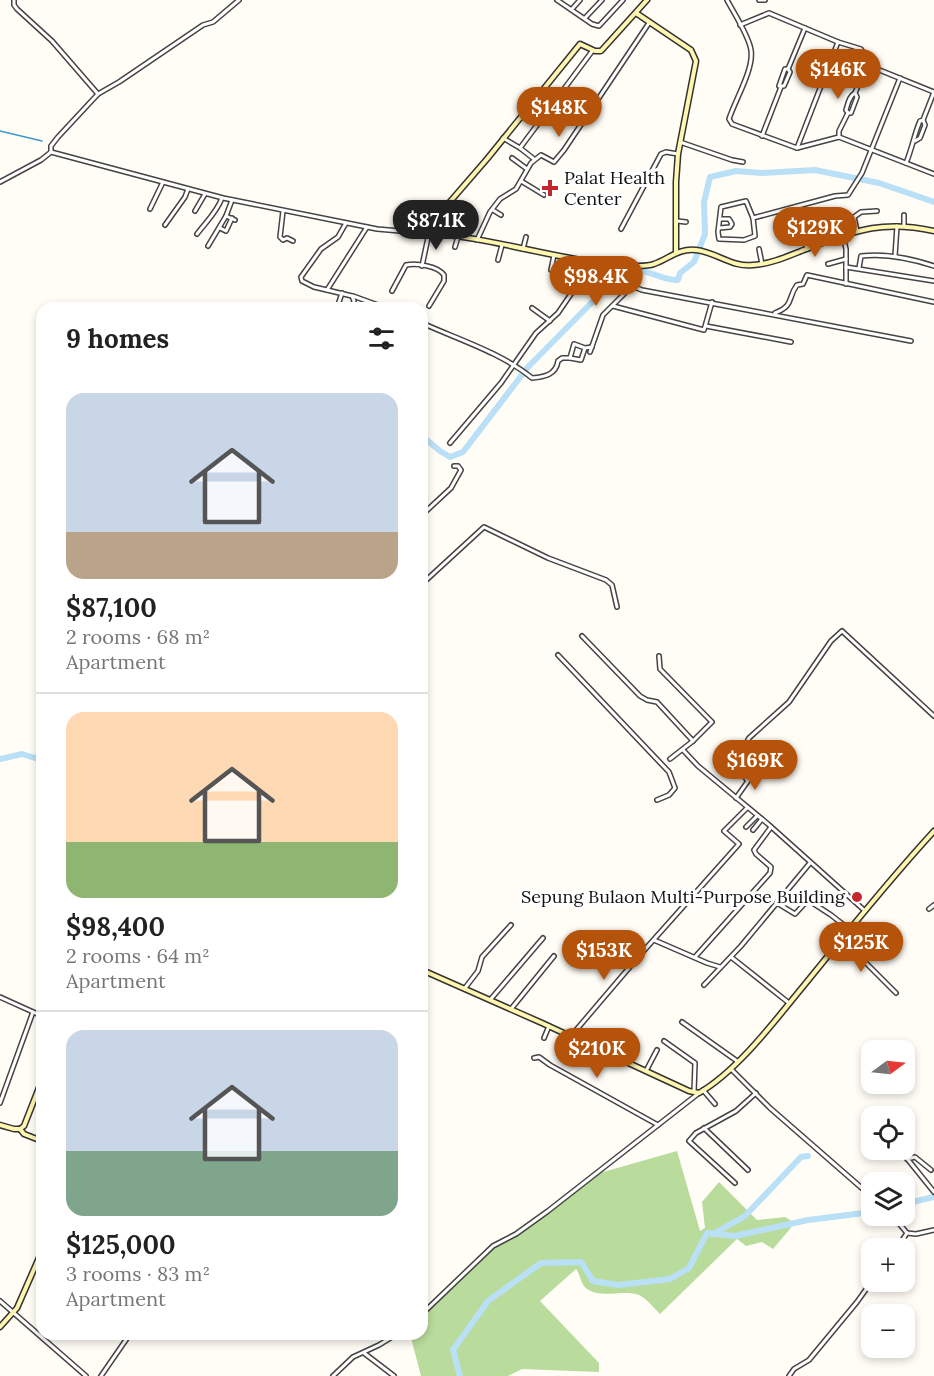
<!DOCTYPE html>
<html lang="en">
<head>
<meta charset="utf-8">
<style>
	:root { --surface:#fff; --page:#f6f6f6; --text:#222; --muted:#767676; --line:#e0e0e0; --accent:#b45309 }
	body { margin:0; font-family:Lora,serif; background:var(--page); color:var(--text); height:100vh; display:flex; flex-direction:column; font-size:22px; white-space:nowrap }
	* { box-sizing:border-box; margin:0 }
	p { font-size:20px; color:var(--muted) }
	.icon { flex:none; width:33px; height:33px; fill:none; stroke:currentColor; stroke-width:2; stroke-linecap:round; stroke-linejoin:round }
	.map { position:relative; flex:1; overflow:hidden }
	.sheet { position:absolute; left:36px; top:302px; width:392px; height:1038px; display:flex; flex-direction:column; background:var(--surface); border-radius:18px; box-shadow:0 3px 9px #0003 }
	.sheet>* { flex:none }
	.needle { width:39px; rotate:75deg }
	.buttons { position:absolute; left:861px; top:1040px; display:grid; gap:12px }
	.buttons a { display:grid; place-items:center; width:54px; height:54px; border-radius:12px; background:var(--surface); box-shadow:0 3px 9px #0003; font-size:30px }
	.price { position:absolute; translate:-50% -51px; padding:0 14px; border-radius:21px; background:var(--accent); color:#fff; font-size:20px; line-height:39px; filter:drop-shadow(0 2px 3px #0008) }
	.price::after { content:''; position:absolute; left:50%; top:36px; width:18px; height:14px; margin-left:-9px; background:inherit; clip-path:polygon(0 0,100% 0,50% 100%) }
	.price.on { background:#222; color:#fff }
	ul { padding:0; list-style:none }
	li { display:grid; align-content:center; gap:12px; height:318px; padding:0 30px }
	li+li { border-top:2px solid var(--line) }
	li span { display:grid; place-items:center; height:186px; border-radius:18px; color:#555 }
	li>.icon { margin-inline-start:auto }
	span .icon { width:108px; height:108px; fill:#fffc; stroke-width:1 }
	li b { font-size:26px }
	h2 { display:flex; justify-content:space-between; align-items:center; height:72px; padding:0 30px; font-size:26px }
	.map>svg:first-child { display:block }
</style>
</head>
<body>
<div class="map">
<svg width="934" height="1376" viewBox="0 0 934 1376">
	<rect width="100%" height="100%" fill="#fffdf5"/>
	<path fill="#b9dc9c" d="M 677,1151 L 700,1231 L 705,1228 L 702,1202 L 719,1182 L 757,1220 L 785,1217 L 795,1223 L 773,1249 L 762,1242 L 746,1246 L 737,1239 L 660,1314 C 654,1308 646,1298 639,1295 C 623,1289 602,1299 587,1289 C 580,1284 581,1275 576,1269 L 540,1301 L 599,1363 L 599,1372 L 522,1369 L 508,1376 L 421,1376 L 410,1334 L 422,1334 L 422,1315 L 493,1248 L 542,1216 L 596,1174 Z"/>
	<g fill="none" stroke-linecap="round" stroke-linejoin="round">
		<polyline stroke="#3f96cf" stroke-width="1.5" points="0,131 42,141"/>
		<g stroke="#b9e0f7" stroke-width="6">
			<path d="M 422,436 L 440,451 L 450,457 L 463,452 L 528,367 L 610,284 L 635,270 C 650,270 663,281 678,280 L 680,273 L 694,262 L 705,234 L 704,202 L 710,177 L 736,171 L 762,173 L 815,170 L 879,183 L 934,202"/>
			<polyline points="0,759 22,754 35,758 42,758"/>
			<polyline points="904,1204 934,1197"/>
			<polyline points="713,1234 745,1216 801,1157 808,1156"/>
			<polyline points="460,1376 453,1350 488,1301 541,1263 581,1262 593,1281 618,1285 670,1279 689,1268 707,1233 735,1236 808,1220 872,1212"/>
		</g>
		<defs>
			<g id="street">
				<polyline points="14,0 14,5 17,9 52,41 98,94"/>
				<polyline points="557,0 592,24 599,26 623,0"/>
				<path d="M 727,0 C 734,13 749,36 751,50 C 754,69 736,98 729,119 L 732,124 L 797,148 L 839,137 L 934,174"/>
				<polyline points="759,0 765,0"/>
				<polyline points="572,9 580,0"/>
				<polyline points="585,18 602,0"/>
				<polyline points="740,25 769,13 838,42 861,49 864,54 867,65 855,93 857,97 851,113 848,113 839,131 839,137"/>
				<polyline points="867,65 934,92"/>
				<polyline points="788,69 790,72 784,86 779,86 785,69 788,69 805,28"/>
				<path d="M 848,113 L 846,110 C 848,104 849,96 855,93"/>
				<polyline points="762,136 781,87"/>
				<polyline points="503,138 520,148 534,159"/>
				<polyline points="915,141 920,138 925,125 923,120"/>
				<polyline points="680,142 732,160 743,162"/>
				<polyline points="520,148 593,50"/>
				<polyline points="797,148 838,42"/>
				<polyline points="51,152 223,198 377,229 423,233"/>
				<polyline points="512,158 527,169"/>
				<path d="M 906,163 C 912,149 914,135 920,121 L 923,120 L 934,92"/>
				<polyline points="521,181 544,195"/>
				<polyline points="0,182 41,160 51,152 51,146 58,137 98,94 119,82 203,25 213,22 239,0"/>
				<polygon points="746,201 753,218 755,236 744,240 719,239 718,232 721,207"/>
				<polyline points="150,209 163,182"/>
				<polyline points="493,210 501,215"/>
				<polyline points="195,211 205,194"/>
				<polyline points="283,211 280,237 283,240 287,238 293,241"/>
				<polyline points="226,216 235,220"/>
				<polyline points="753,218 835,196 848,195 862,173 900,78"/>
				<polyline points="677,221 686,222"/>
				<polyline points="165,225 185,197 188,189"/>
				<polyline points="904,226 904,215"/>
				<polyline points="220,228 226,231 232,218"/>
				<polyline points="719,228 730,227 732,224 729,219 720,219"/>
				<polyline points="621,229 661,154 666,152 678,154"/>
				<polyline points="857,231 854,217 861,212 877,211"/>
				<path d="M 197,234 C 206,222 217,212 222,198"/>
				<polyline points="803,236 807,249"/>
				<polyline points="843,236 846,249 846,284"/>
				<polyline points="477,240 490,212 500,199 516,189 531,163 541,155 554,162 564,150 649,23"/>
				<polyline points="208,246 226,216 232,200"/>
				<polyline points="455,247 462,223 466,222"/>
				<polyline points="523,249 526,237"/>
				<polyline points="759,249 762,264"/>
				<polyline points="895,256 897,226"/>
				<polyline points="498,260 502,245"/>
				<polyline points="828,264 846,259"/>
				<polyline points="422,266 429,233"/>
				<polyline points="846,267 934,281"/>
				<path d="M 859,268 L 861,256 C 886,253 910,258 934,266"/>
				<polyline points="632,286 642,290 911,341"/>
				<polyline points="327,290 314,287 302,281 301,277 321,249 338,237 346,223"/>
				<path d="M 392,291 L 406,265 C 417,263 438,266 444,275 L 444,281 L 429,306"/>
				<polyline points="353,296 386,308"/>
				<polyline points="613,306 704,330 712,302"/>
				<polyline points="337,308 342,293"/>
				<polyline points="352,308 354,301 352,296 327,290 367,227"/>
				<polyline points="532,308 550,321"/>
				<path d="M 775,313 C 795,305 787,298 797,285 L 803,284 L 807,275 L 934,302"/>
				<path d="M 422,323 C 457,339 502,353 532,378 C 544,377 556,375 558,361 L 562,358 L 570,358"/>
				<polyline points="706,326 791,342"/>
				<polyline points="585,348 581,360 570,358 574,344 585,348 592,347"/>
				<polyline points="590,352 603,315 632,286 634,265"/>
				<polyline points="450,443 501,383 536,333 558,313 571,294 578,277 551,270 554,255"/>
				<polyline points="422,515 451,488 461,470 458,466 454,466"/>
				<polyline points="422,584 484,527 548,558 606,580 612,585 617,607"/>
				<polyline points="582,636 640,696 647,700 657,702 693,741"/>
				<polyline points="558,655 669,772 675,788 669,795 657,800"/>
				<polyline points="659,656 660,669 712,722 693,741 670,759"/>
				<polyline points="683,750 698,766 768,824 864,910"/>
				<polyline points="736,798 748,781 735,765 749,738 789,702 831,641 842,631 934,716"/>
				<polyline points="746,827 757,816"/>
				<polyline points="753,830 762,819"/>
				<polyline points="777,903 795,914 808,900 831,915 849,929"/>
				<polyline points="929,909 934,905"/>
				<polyline points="842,939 896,993"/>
				<polyline points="654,940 707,963 720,967"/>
				<polyline points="695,957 770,873 771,867 756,854 754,850 771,827"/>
				<polyline points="731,957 789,1003"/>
				<polyline points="704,985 741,946 810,863"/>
				<polyline points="465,988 478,971 482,957 511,925"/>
				<polyline points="0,997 42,1016"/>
				<polyline points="490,1000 543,938"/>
				<polyline points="511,1009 554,956"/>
				<polyline points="682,1022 737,1061"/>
				<polyline points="571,1036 640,955 739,844 724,831 747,808"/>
				<polyline points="544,1038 549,1026"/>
				<polyline points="664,1041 695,1063 694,1092"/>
				<polyline points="534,1058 539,1057 550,1065 658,1125"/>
				<polyline points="731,1069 770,1108 872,1197"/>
				<polyline points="646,1071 657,1050"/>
				<polyline points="703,1090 715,1104"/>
				<polyline points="0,1103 33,1012"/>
				<polyline points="704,1128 748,1170"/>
				<polyline points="902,1149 905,1156 934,1192"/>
				<polyline points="907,1159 915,1157 931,1170"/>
				<polyline points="735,1183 689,1141 696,1133 736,1111 756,1093"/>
				<polyline points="892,1215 907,1233 916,1234 934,1230"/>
				<polyline points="897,1248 907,1233"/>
				<polyline points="0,1301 86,1376"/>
				<polyline points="422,1314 493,1246 516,1234 548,1211 699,1093"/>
				<polyline points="364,1353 394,1376"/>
				<polyline points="101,1376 130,1334"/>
				<polyline points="333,1376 353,1357 379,1345 397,1334"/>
				<polyline points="789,1376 794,1369 809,1360 857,1302 872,1281"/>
			</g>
			<g id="secondary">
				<polyline points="636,13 691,50 696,61 678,154 676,182 676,252"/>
				<path d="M 423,233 C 486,236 546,257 608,264 C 619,265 644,268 654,264 C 669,259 678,248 696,250 C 716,252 733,268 753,265 C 770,264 786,257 801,251 C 853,232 878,219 934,231"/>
				<polyline points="423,233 487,159 580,44 595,51 601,51 647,0"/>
				<path d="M 422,970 L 542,1023 L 689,1091 L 699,1093 C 737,1071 774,1022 801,989 C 845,935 887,882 934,831"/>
				<polyline points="0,1125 14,1129 20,1129"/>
				<polyline points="20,1129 24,1126 42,1080"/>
				<polyline points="20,1129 24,1134 42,1141"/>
				<polyline points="0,1327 17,1308 42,1251"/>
			</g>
		</defs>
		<use href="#street" stroke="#444" stroke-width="6"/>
		<use href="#secondary" stroke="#333" stroke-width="7"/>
		<use href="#street" stroke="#fff" stroke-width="3"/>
		<use href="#secondary" stroke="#fff6b0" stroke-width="4"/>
	</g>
	<g fill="#c4262e" stroke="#fff" stroke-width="2">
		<path d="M547 179h6v6h6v6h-6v6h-6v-6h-6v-6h6z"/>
		<circle cx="857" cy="897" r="6"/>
	</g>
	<g text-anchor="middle" stroke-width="6" stroke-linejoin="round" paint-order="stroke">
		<g font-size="18" fill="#111" stroke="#fff" text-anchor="start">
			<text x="564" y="184">Palat Health<tspan x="564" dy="21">Center</tspan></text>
			<text x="845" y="903" text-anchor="end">Sepung Bulaon Multi-Purpose Building</text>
		</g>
	</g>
</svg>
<div class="buttons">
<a><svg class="needle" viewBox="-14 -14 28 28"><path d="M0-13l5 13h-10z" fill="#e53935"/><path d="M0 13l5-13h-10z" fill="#767676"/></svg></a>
<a><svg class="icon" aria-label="locate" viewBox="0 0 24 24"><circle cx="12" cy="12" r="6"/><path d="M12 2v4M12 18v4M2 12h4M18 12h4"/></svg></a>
<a><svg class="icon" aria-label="layers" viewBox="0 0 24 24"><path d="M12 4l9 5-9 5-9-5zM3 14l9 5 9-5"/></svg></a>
<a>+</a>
<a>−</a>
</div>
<b class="price" style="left:838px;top:100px">$146K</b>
<b class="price" style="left:559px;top:138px">$148K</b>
<b class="price on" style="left:436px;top:251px">$87.1K</b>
<b class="price" style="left:815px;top:258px">$129K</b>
<b class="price" style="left:596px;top:307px">$98.4K</b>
<b class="price" style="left:755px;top:791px">$169K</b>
<b class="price" style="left:861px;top:973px">$125K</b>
<b class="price" style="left:604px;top:981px">$153K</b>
<b class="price" style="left:597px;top:1079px">$210K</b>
<section class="sheet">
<h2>9 homes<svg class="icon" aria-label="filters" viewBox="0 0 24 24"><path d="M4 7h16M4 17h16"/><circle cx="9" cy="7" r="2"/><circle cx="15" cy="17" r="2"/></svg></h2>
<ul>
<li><span style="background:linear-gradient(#c9d6e8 75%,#b9a48a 0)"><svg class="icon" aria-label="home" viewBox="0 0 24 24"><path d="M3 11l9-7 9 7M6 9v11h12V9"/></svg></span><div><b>$87,100</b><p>2 rooms · 68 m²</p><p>Apartment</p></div></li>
<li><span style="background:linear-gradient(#ffd9b3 70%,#8fb573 0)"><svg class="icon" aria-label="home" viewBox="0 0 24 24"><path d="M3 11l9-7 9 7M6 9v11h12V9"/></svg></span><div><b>$98,400</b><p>2 rooms · 64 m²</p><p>Apartment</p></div></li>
<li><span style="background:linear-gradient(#c9d6e8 65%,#7fa58c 0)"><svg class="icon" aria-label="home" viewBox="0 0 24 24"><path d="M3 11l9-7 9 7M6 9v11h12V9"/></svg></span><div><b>$125,000</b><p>3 rooms · 83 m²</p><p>Apartment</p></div></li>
</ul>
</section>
</div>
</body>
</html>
